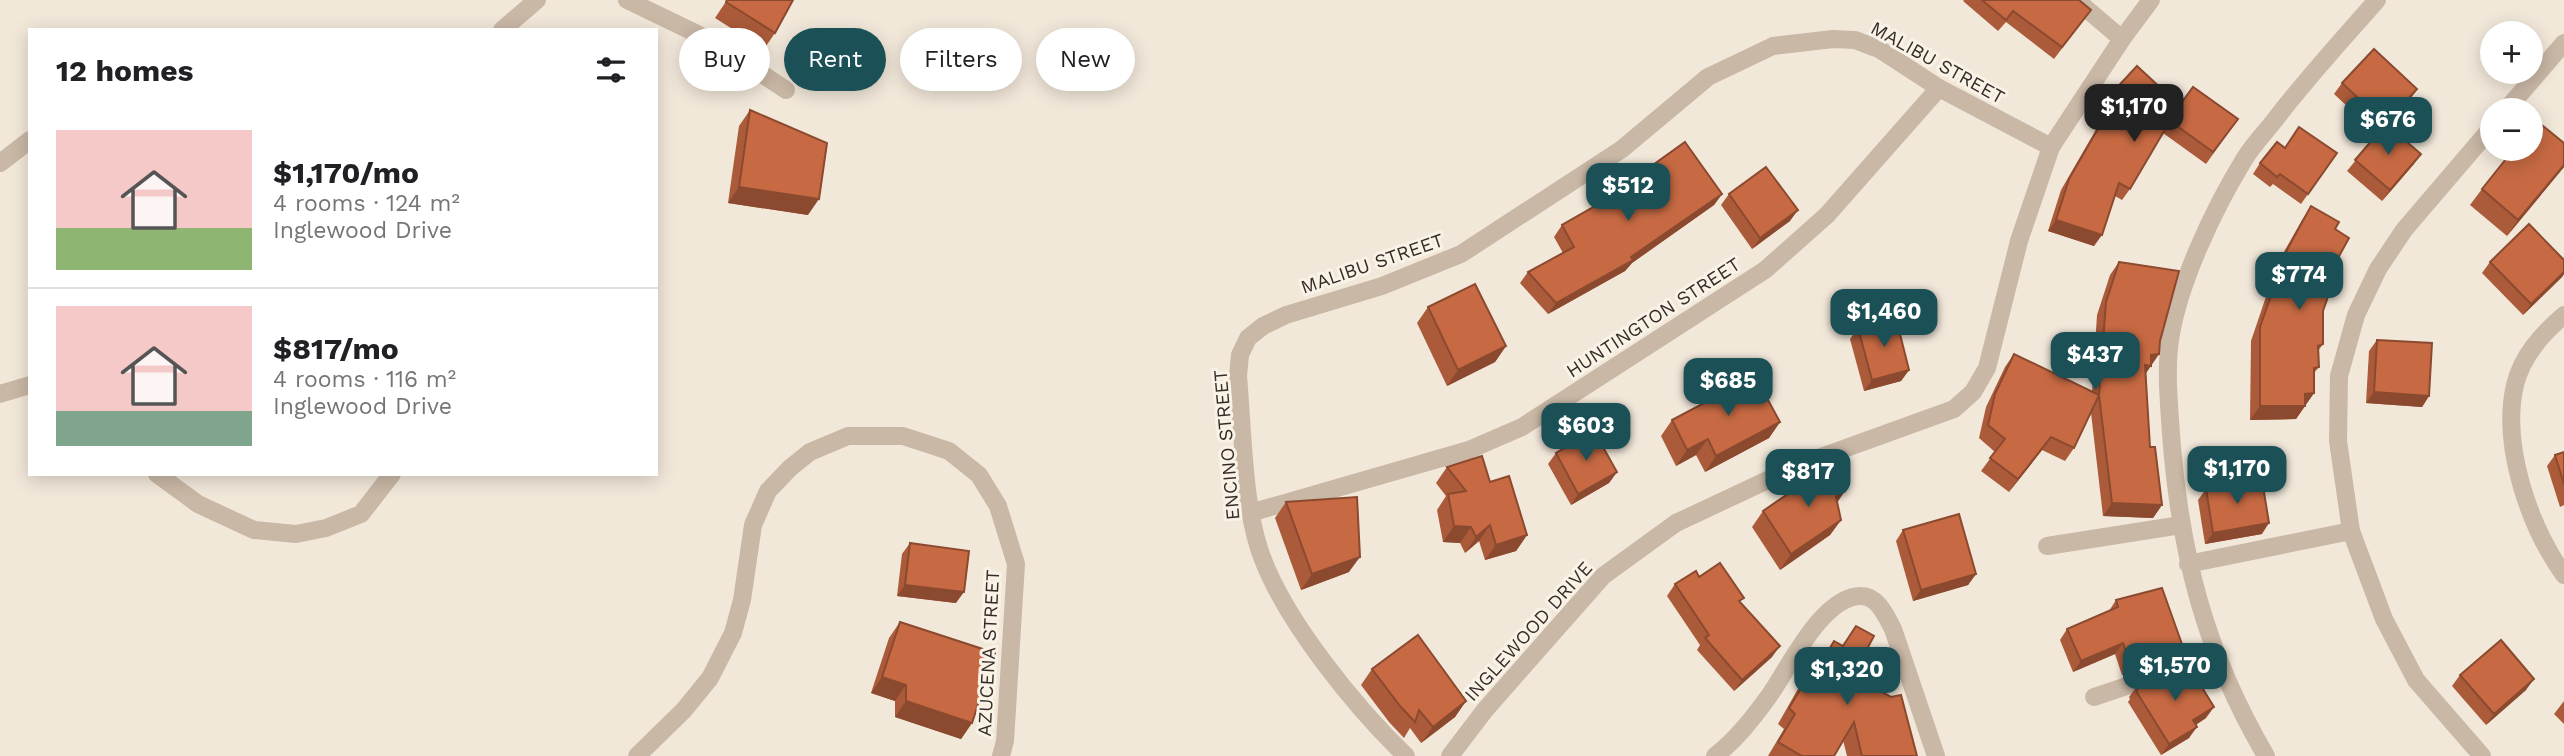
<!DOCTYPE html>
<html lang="en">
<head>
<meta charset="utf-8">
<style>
	:root { --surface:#fff; --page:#f2f2f2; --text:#202124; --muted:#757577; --line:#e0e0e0; --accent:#1c5057 }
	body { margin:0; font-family:"Work Sans",sans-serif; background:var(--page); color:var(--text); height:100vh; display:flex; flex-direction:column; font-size:26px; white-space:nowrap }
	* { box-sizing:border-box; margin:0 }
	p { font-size:23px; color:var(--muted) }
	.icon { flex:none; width:38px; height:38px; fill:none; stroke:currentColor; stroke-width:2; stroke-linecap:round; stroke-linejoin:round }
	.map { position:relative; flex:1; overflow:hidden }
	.panel { position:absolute; left:28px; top:28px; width:630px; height:448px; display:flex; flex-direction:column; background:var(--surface); border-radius:0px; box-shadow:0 4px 18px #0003 }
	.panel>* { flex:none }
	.banner { position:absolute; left:679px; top:28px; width:665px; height:63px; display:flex; gap:14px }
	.buttons { position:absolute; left:2480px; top:21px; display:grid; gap:14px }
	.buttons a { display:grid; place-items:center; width:63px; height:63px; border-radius:50%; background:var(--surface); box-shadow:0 4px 18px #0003; font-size:35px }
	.price { position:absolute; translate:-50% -60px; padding:0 16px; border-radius:14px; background:var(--accent); color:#fff; font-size:23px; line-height:46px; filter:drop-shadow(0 2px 4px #0008) }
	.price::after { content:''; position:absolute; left:50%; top:42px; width:21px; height:16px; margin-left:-10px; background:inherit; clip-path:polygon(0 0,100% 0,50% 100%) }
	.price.selected { background:#222; color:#fff }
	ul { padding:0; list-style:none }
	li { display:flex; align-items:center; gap:21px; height:175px; padding:0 28px }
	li+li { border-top:2px solid var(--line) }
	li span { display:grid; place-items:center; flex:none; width:196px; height:140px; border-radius:0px; color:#555 }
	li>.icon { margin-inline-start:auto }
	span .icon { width:84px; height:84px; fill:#fffc; stroke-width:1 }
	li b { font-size:30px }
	h2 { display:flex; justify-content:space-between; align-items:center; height:84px; padding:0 28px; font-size:30px }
	.pill { padding:0 24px; border-radius:32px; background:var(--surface); box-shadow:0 4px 18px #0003; font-size:24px; line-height:63px }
	.pill.selected { background:var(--accent); color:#fff }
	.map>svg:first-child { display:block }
</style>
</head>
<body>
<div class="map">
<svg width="2564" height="756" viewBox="0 0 2564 756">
	<rect width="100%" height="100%" fill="#f2e8da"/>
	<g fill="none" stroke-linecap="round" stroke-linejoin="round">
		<g stroke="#cab8a6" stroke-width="18">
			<polyline points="627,0 714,42 786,90"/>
			<polyline points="2076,0 2122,39"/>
			<polyline points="502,30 537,0"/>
			<polyline points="2506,110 2564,43"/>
			<polyline points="0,163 30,140"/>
			<path d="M 2564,315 C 2542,334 2522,356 2515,385 C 2501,445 2529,526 2564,575"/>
			<polyline points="0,394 30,385"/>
			<polyline points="157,474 198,504 254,530 296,534 326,528 361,514 392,474"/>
			<polyline points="1250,513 1469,450 1522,427 1765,270 1827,215 1939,88"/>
			<polyline points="2047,546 2181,525"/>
			<polyline points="2188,564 2351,531"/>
			<polyline points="2094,697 2216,656"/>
			<polyline points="637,756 684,710 710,678 733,633 742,600 753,525 768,491 790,468 810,452 848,436 903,436 949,451 979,475 998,506 1016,564 1005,741 1001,756"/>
			<path d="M 1406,756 C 1356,708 1286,622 1262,557 C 1243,507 1243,431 1238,376 L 1240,355 L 1248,338 L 1263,326 L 1286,315 L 1382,286 L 1461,254 L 1622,149 L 1708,77 L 1773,46 L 1833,39 L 1855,40 L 1879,49 L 1939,88 L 2051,147"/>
			<polyline points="1450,756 1485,710 1603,576 1676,523 1802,464 1954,409 1973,392 1987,368 2019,241 2051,147 2122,39 2151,0"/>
			<path d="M 1715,756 C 1736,740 1753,718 1769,696 C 1789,668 1822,596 1861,596 C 1878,596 1886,616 1893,629 L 1936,756"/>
			<path d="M 2266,756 C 2205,652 2180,554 2171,434 C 2169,402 2165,367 2171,334 C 2180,281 2214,209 2242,163 C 2250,148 2263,135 2274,121 C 2306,79 2342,40 2377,0"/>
			<polyline points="2482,756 2416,680 2384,619 2351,531 2338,441 2339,376 2356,315 2378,269 2404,230 2492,127"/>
		</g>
	</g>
	<g fill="#ab5b3a">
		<polygon points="727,0 775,33 764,49 715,18"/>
		<polygon points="1964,0 2079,0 2083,21 2054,59 2006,22 1998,31 1963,1"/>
		<polygon points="2342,83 2417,89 2409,100 2387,125 2421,154 2413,165 2382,201 2347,171 2377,134 2334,94"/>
		<polygon points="2179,105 2238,119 2206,164 2163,133 2130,189 2122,200 2115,196 2094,246 2048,231 2061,190 2098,126 2091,119 2098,108"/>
		<polygon points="750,110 808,215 728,203 739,126"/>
		<polygon points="2285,148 2337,153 2301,204 2273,184 2270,187 2253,174 2260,163"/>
		<polygon points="2564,167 2507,236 2470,205 2482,189"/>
		<polygon points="1621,188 1722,194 1714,205 1632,263 1625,271 1548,314 1520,283 1528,272 1563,253 1554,237 1562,225 1617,193"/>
		<polygon points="1729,194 1790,221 1752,249 1721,205"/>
		<polygon points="2311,206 2335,229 2333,267 2323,311 2323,344 2318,351 2319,367 2314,373 2314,393 2296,419 2250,420 2251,341 2277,264 2302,220"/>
		<polygon points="2564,260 2564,274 2562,277 2523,315 2482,273 2490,262"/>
		<polygon points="2119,262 2160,341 2159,354 2146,373 2150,447 2162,505 2153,518 2103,516 2091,413 2074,448 2065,461 2042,450 2009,492 1981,471 1995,452 1979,438 1986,407 2005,367 2014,354 2092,392 2097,315 2110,275"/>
		<polygon points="1428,307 1506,346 1495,362 1447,386 1417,323"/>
		<polygon points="1858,328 1909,370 1901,381 1864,391 1850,339"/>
		<polygon points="2377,340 2429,396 2422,407 2366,403 2369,351"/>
		<polygon points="1672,420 1780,422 1769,438 1705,472 1696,455 1676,466 1661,436"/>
		<polygon points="2564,452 2564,505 2560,507 2547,466 2555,455"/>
		<polygon points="1556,453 1617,472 1609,483 1571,505 1548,464"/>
		<polygon points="1447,467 1490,482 1527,535 1516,551 1485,560 1479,541 1465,553 1460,543 1443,542 1437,510 1446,496 1436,483"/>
		<polygon points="2206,489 2262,534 2205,544 2198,500"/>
		<polygon points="1845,491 1837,502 1841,520 1830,535 1780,570 1752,527 1763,511"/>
		<polygon points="1286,502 1349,572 1301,590 1275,518"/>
		<polygon points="1903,530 1976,574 1968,585 1913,601 1896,541"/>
		<polygon points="910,543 956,603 897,596 902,554"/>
		<polygon points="1699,577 1740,603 1772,657 1734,691 1697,650 1700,645 1667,596 1675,584"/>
		<polygon points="2116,600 2183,647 2175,658 2122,675 2115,654 2073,672 2060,640 2067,629 2109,611"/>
		<polygon points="900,622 972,723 961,739 895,717 895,701 871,693 889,638"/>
		<polygon points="1856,626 1866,651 1862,681 1917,756 1847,756 1843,740 1834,756 1768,756 1784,729 1778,724 1799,687 1811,672 1813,674 1834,641 1842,646"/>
		<polygon points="1372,669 1466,701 1455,717 1421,743 1410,728 1404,738 1389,722 1361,685"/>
		<polygon points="2460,675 2526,690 2486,725 2452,686"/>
		<polygon points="2137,686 2206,718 2196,725 2189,738 2161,755 2128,702 2130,699 2129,697"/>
		<polygon points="2564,701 2564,724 2554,714"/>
	</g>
	<g fill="#8b4a2f">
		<polygon points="2417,89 2409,100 2378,135 2386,124"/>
		<polygon points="2421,154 2413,165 2382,201 2390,190"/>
		<polygon points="2564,165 2564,167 2507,236 2518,220"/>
		<polygon points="739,187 819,199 808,215 728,203"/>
		<polygon points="1722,194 1714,205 1632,263 1625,271 1548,314 1556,303 1631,257"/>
		<polygon points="1798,210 1790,221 1752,249 1760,238"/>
		<polygon points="2056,220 2102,235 2094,246 2048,231"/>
		<polygon points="2564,272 2564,274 2562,277 2523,315 2531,304"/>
		<polygon points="1506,346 1495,362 1447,386 1458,370"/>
		<polygon points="2159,354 2142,379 2136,378 2151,355"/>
		<polygon points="1909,370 1901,381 1864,391 1872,380"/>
		<polygon points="2374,392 2429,396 2422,407 2366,403"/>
		<polygon points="2314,393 2296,419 2250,420 2260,406 2305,394"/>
		<polygon points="1780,422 1769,438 1705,472 1716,456"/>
		<polygon points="2051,437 2042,450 2009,492 2018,479"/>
		<polygon points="1708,439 1696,455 1676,466 1687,450"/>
		<polygon points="1617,472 1609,483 1571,505 1578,494"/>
		<polygon points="1845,491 1834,507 1836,497"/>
		<polygon points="2112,503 2162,505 2153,518 2103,516"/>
		<polygon points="1841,520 1830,535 1780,570 1791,554"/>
		<polygon points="2269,523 2262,534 2205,544 2213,533"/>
		<polygon points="1490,525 1479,541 1465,553 1476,537"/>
		<polygon points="1454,526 1471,527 1460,543 1443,542"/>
		<polygon points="1527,535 1516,551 1485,560 1496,545"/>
		<polygon points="1360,557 1349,572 1301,590 1312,574"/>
		<polygon points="1976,574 1968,585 1913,601 1921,590"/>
		<polygon points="905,585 964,592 956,603 897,596"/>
		<polygon points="2123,643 2115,654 2073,672 2081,661"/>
		<polygon points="1780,646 1772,657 1734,691 1742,680"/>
		<polygon points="2183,647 2175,658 2122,675 2130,664"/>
		<polygon points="882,677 906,685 895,701 871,693"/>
		<polygon points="2534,679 2526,690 2486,725 2494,714"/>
		<polygon points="906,701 972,723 961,739 895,717"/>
		<polygon points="1466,701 1455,717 1421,743 1433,727"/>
		<polygon points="2214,707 2206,718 2185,731 2193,720"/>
		<polygon points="2197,727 2189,738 2161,755 2169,744"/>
	</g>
	<g fill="#c76a43" stroke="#8b4a2f" stroke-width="2">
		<polygon points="727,0 793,0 775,33 726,2"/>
		<polygon points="1982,0 2079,0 2091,10 2062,47 2013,11 2006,20"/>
		<polygon points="2374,49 2417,89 2386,124 2342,83"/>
		<polygon points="2137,66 2179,105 2174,113 2193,87 2238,119 2213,152 2170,121 2130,189 2119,183 2102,235 2056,220 2069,179 2106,115 2098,108"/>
		<polygon points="750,110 827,143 819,199 739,187"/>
		<polygon points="2537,121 2564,143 2564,165 2518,220 2482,189 2514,149 2530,149 2530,129"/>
		<polygon points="2386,124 2421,154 2390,190 2355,160"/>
		<polygon points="2299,127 2337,153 2308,194 2280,174 2277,177 2260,163 2277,142 2285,148"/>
		<polygon points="1685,142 1722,194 1631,257 1633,260 1556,303 1528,272 1574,247 1562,225 1623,190 1621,188"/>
		<polygon points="1766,167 1798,210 1760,238 1729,194"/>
		<polygon points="2311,206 2339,222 2335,229 2349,238 2333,267 2338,268 2323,311 2323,344 2318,346 2319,367 2314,368 2314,393 2305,394 2305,406 2260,406 2260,327 2287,250"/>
		<polygon points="2529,224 2564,260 2564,272 2531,304 2490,262"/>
		<polygon points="2119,262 2179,271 2160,341 2159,354 2151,355 2151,366 2145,365 2150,447 2155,447 2162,505 2112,503 2099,395 2074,448 2051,437 2018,479 1990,458 2005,439 1988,425 1995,394 2014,354 2099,395 2106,302"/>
		<polygon points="1475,284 1506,346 1458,370 1428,307"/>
		<polygon points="1896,318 1909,370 1872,380 1858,328"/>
		<polygon points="2377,340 2432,343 2429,396 2374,392"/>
		<polygon points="1755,376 1780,422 1716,456 1708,439 1687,450 1672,420"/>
		<polygon points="1594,431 1617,472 1578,494 1556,453"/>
		<polygon points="2564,452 2564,484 2555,455"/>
		<polygon points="1482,456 1490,482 1509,476 1527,535 1496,545 1490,525 1476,537 1471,527 1454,526 1448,494 1466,491 1447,467"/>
		<polygon points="1837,460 1845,491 1836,497 1841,520 1791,554 1763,511"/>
		<polygon points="2262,480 2269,523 2213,533 2206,489"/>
		<polygon points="1357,497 1360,557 1312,574 1286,502"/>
		<polygon points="1959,514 1976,574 1921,590 1903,530"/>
		<polygon points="910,543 969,551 964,592 905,585"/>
		<polygon points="1720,563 1744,598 1739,601 1780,646 1742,680 1705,638 1709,635 1675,584 1696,571 1699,577"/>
		<polygon points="2162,588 2183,647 2130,664 2123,643 2081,661 2067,629 2118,607 2116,600"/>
		<polygon points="900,622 995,653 972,723 906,701 906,685 882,677"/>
		<polygon points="1856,626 1874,636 1866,651 1876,657 1862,681 1891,697 1901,695 1917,756 1862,756 1854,722 1834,756 1802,756 1778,742 1795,714 1789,708 1811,672 1814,675 1834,641 1843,646"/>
		<polygon points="1418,635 1466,701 1433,727 1419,710 1415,722 1400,706 1372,669"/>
		<polygon points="2501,640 2534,679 2494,714 2460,675"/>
		<polygon points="2190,668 2214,707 2193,720 2197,727 2169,744 2136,691 2138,689 2137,686"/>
	</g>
	<g text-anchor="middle" stroke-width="6" stroke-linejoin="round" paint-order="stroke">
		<g font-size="19" fill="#362c27" stroke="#f9f2e6">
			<text transform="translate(1938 62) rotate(29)" y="7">MALIBU STREET</text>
			<text transform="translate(1372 263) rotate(-19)" y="7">MALIBU STREET</text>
			<text transform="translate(1653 317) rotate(-33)" y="7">HUNTINGTON STREET</text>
			<text transform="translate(1226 445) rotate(-95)" y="7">ENCINO STREET</text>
			<text transform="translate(1528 631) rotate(-48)" y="7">INGLEWOOD DRIVE</text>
			<text transform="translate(988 653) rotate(-87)" y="7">AZUCENA STREET</text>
		</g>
	</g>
</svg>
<div class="buttons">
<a>+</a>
<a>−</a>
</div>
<b class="price selected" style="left:2134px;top:144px">$1,170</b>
<b class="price" style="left:2388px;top:157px">$676</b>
<b class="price" style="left:1628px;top:223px">$512</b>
<b class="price" style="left:2299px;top:312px">$774</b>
<b class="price" style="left:1884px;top:349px">$1,460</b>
<b class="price" style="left:2095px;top:392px">$437</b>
<b class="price" style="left:1728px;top:418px">$685</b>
<b class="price" style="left:1586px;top:463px">$603</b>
<b class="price" style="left:2237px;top:506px">$1,170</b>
<b class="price" style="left:1808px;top:509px">$817</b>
<b class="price" style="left:2175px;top:703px">$1,570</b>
<b class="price" style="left:1847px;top:707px">$1,320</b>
<div class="banner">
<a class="pill">Buy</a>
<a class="pill selected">Rent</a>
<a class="pill">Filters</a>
<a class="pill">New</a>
</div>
<section class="panel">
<h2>12 homes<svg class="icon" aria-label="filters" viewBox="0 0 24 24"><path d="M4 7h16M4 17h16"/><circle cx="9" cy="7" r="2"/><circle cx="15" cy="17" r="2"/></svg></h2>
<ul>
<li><span style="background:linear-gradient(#f6c9c9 70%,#8fb573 0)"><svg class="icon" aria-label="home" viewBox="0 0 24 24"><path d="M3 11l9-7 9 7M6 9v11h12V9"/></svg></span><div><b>$1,170/mo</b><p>4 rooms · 124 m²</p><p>Inglewood Drive</p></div></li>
<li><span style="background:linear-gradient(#f6c9c9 75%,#7fa58c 0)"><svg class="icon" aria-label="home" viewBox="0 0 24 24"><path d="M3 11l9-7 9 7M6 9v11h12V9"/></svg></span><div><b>$817/mo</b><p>4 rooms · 116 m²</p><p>Inglewood Drive</p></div></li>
</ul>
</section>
</div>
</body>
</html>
